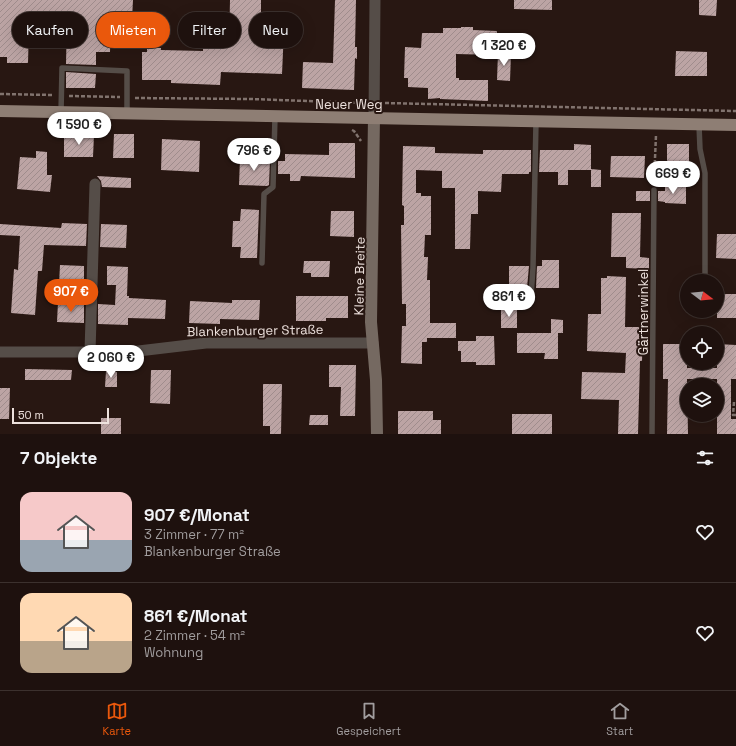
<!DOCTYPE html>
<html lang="de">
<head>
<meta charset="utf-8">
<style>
	:root { --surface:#1e110e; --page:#261a17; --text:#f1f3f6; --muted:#a19d9e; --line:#3c312e; --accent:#ea580c }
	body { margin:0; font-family:"Space Grotesk",sans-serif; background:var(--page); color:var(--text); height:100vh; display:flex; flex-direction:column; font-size:15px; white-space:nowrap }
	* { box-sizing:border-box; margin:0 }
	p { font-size:13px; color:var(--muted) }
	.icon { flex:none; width:22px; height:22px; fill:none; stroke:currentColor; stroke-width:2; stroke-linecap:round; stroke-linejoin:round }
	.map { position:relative; height:434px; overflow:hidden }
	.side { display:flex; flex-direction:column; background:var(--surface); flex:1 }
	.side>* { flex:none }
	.top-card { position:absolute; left:12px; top:12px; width:400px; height:36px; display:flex; gap:8px }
	.needle { width:26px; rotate:106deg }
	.controls { position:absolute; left:680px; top:274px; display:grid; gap:8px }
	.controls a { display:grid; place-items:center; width:44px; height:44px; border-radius:50%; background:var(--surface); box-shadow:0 4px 16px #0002,0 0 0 1px var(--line); font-size:20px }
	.scale { position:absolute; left:12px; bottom:10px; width:97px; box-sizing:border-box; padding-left:4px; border:2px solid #ede1dd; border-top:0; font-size:11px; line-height:14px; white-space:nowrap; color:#ede1dd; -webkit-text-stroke:3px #281712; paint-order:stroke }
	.price { position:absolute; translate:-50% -34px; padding:0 9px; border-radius:14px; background:#fff; color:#222; font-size:13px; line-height:26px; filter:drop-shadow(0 1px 2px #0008) }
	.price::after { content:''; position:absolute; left:50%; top:24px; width:12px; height:9px; margin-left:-6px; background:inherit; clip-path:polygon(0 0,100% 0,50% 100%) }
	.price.on { background:var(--accent); color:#fff }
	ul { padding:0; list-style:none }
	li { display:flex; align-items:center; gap:12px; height:100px; padding:0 20px }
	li+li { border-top:1px solid var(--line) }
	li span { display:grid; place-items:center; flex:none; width:112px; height:80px; border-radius:12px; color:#555 }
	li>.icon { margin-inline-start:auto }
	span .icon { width:48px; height:48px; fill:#fffc; stroke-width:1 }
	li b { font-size:17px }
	h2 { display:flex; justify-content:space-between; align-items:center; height:48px; padding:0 20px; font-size:17px }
	.chip { padding:0 14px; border-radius:18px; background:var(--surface); box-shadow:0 4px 16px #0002,0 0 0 1px var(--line); font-size:14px; line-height:36px }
	.chip.on { background:var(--accent); color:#fff }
	.tab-bar { display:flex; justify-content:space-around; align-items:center; height:56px; border-top:1px solid var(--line); background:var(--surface); font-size:11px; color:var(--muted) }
	.tab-bar a { display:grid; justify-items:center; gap:2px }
	.tab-bar .on { color:var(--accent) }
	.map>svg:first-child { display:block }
</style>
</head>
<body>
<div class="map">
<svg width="736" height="434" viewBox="0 0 736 434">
	<defs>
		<pattern id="building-hatch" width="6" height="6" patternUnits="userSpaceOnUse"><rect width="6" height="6" fill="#bca4a4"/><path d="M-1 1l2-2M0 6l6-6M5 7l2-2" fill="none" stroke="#9f8c8c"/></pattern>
	</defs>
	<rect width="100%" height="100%" fill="#281712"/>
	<g fill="url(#building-hatch)">
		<polygon points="0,0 133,0 132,19 111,19 110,52 96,52 96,65 66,64 67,18 35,17 35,27 29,27 28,63 7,63 7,57 0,57"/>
		<polygon points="230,0 261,0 261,17 290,18 290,30 284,30 282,74 221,72 220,85 171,83 171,80 142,80 142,52 147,52 147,48 161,48 161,50 203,51 203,44 229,44"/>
		<polygon points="335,0 356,0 355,47 357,47 357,59 355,58 354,90 302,88 303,62 333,63"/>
		<polygon points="514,0 552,0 552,10 514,9"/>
		<polygon points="699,0 717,0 716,16 699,15"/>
		<polygon points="461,27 473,27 473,30 497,31 496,55 456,54 456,78 459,78 459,80 488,80 488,101 440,99 440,98 428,99 428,88 408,87 408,78 404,78 405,47 421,48 422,33 443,33 443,28 461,28"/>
		<polygon points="676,51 707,52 707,76 675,76"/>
		<polygon points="498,53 511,53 510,81 497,80"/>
		<polygon points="66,72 96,74 95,88 66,88"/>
		<polygon points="114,134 134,134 134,158 113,158"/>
		<polygon points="64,135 94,135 93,157 64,157"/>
		<polygon points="162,139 200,141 199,172 161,170"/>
		<polygon points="329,143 355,143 355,178 301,176 300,181 290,181 290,174 278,174 278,161 285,161 285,154 329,155"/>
		<polygon points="574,144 591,145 591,169 601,170 601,187 591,187 591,170 568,170 568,185 558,185 558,172 539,172 540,150 574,150"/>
		<rect x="667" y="144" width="22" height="22"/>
		<polygon points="403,146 435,147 435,153 483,154 483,150 531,150 531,172 529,172 529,174 502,174 501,192 478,191 478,214 471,214 470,249 455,249 455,188 442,188 442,171 416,170 416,193 421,193 421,196 431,196 431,235 425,235 424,257 428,257 427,280 430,280 430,323 456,323 456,338 427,338 427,342 422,342 422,364 401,363 402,326 406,326 406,304 402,304 401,225 404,225 404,206 402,205"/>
		<polygon points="36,151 47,152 47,175 52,175 50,192 17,189 20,157 36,158"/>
		<polygon points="611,156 645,156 644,178 610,177"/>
		<polygon points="240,159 270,160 269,185 267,186 239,185"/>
		<polygon points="97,176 131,178 131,188 102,187 101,181"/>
		<polygon points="665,187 686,187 686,204 665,203 665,202 658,201 658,191 665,191"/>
		<rect x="636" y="191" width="14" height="10"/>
		<polygon points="241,209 259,210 257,258 240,258 241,247 232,247 233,221 240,221"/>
		<polygon points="331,211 354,211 354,237 330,236"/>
		<polygon points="612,213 641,213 640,257 649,258 649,269 626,268 626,257 611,257"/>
		<polygon points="62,223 87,224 86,246 44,245 42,271 38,271 35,315 11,313 14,269 18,270 20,236 0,235 0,224 61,228"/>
		<polygon points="101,224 127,225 126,248 100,247"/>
		<polygon points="717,234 736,234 736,259 716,258"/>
		<polygon points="542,260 559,260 559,288 536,288 537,266 542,266"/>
		<polygon points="304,261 330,261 329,277 311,277 311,273 303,273"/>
		<polygon points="60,265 84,266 84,285 59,285"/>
		<polygon points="107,266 128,267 127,296 129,296 129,298 166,300 165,319 128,318 128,325 98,324 98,304 115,305 116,285 107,285"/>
		<polygon points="509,266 529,266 527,288 523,288 523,290 509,290"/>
		<polygon points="607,276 626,277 625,327 643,327 642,361 640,361 638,434 618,434 619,400 581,399 582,372 625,373 626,353 587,351 588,314 601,314 601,278 607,278"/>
		<rect x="717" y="294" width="19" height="24"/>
		<polygon points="296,296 348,296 348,318 326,318 326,321 296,321"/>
		<polygon points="232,300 260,300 259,320 220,319 220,324 189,323 190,301 232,303"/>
		<polygon points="58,302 84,303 84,323 57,322"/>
		<polygon points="517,308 517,328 501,328 501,309"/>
		<polygon points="551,319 563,320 563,333 558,333 558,359 544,359 545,353 517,353 517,333 551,333"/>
		<polygon points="476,336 494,336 495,365 476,365 476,362 461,362 461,351 458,351 458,341 476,341"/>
		<polygon points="663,344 687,344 687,368 717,368 717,344 736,345 736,379 731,379 731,419 736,419 736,434 717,434 717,379 687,379 688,434 667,434 668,379 663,379"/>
		<polygon points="329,365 356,365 355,416 340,416 341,387 329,387"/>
		<polygon points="25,369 72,370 71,380 25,380"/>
		<polygon points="151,370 171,370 170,404 150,403"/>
		<polygon points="106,371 117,372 117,387 105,387"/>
		<polygon points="263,384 282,384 281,434 270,434 270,426 263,426"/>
		<polygon points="0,388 10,388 9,419 0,419"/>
		<polygon points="398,411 433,411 433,420 441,420 441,434 398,434"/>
		<rect x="512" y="414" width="40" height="20"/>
		<polygon points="310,415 328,415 328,425 309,425"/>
		<rect x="101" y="418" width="20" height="16"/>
	</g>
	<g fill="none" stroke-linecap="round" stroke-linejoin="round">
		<g stroke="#81736e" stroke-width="2.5" stroke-dasharray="4 2" stroke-linecap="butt">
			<polyline points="0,94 54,95"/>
			<polyline points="69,96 120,97"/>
			<polyline points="135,98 251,99 364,103"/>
			<polyline points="385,103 736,111"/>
			<polyline points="352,130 354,131 361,141"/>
			<polyline points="654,182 656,135"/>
			<polyline points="734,402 733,415 736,415"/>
		</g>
		<g stroke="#554d48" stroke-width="5.5">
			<polyline points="61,112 62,68 127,71 127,113"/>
			<polyline points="699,125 700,149 705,173 705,281"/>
			<polyline points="262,263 264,194 273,187 275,117"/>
			<polyline points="531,296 533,268 536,122"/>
			<polyline points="652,434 654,190"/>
		</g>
		<g stroke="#554d48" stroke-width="11">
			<polyline points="374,117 375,0"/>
			<polyline points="0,352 130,352 206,343 373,343"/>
			<polyline points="90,352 95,184"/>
		</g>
		<polyline stroke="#756961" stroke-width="12" points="374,117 371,322 376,380 377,434"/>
		<polyline stroke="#8e7e74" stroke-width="12" points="0,111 736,125"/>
	</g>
	<g text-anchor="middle" stroke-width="4" stroke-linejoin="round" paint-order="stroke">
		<g font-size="13" fill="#ede1dd" stroke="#281712">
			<text x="349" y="109">Neuer Weg</text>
			<text transform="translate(359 276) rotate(-89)" y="5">Kleine Breite</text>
			<text transform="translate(643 312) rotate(-90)" y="5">Gärtnerwinkel</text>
			<text transform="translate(255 330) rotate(-1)" y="5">Blankenburger Straße</text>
		</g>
	</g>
</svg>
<div class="controls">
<a><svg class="needle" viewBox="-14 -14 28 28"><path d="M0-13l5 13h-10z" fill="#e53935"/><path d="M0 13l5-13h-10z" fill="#a19d9e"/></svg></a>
<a><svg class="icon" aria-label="locate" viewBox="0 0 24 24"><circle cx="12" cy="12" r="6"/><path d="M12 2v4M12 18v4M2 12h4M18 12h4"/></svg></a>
<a><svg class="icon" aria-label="layers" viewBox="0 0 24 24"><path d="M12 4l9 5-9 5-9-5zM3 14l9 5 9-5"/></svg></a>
</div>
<div class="scale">50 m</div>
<b class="price" style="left:504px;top:67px">1 320 €</b>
<b class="price" style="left:79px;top:146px">1 590 €</b>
<b class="price" style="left:254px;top:172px">796 €</b>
<b class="price" style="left:673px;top:195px">669 €</b>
<b class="price on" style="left:71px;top:313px">907 €</b>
<b class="price" style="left:509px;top:318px">861 €</b>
<b class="price" style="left:111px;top:379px">2 060 €</b>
<div class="top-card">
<a class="chip">Kaufen</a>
<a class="chip on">Mieten</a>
<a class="chip">Filter</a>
<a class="chip">Neu</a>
</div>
</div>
<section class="side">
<h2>7 Objekte<svg class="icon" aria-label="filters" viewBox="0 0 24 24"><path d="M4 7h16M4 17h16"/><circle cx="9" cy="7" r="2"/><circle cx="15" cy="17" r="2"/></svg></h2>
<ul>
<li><span style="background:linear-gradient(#f6c9c9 60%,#9aa5b1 0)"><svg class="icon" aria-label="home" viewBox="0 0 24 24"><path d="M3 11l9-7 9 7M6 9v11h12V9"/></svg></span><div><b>907 €/Monat</b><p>3 Zimmer · 77 m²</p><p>Blankenburger Straße</p></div><svg class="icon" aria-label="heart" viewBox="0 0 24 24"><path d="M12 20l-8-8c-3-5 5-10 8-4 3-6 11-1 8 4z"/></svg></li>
<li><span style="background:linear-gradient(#ffd9b3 60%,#b9a48a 0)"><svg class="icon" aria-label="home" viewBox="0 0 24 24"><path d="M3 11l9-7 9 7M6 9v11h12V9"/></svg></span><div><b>861 €/Monat</b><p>2 Zimmer · 54 m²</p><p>Wohnung</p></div><svg class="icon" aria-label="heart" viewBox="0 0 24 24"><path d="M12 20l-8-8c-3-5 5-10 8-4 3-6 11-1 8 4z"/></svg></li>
</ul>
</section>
<nav class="tab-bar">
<a class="on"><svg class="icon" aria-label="map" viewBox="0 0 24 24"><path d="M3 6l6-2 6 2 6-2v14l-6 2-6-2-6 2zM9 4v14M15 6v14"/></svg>Karte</a>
<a><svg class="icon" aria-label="saved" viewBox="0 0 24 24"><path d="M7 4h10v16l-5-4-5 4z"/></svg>Gespeichert</a>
<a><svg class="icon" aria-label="home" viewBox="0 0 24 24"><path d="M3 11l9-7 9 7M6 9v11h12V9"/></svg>Start</a>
</nav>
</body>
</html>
